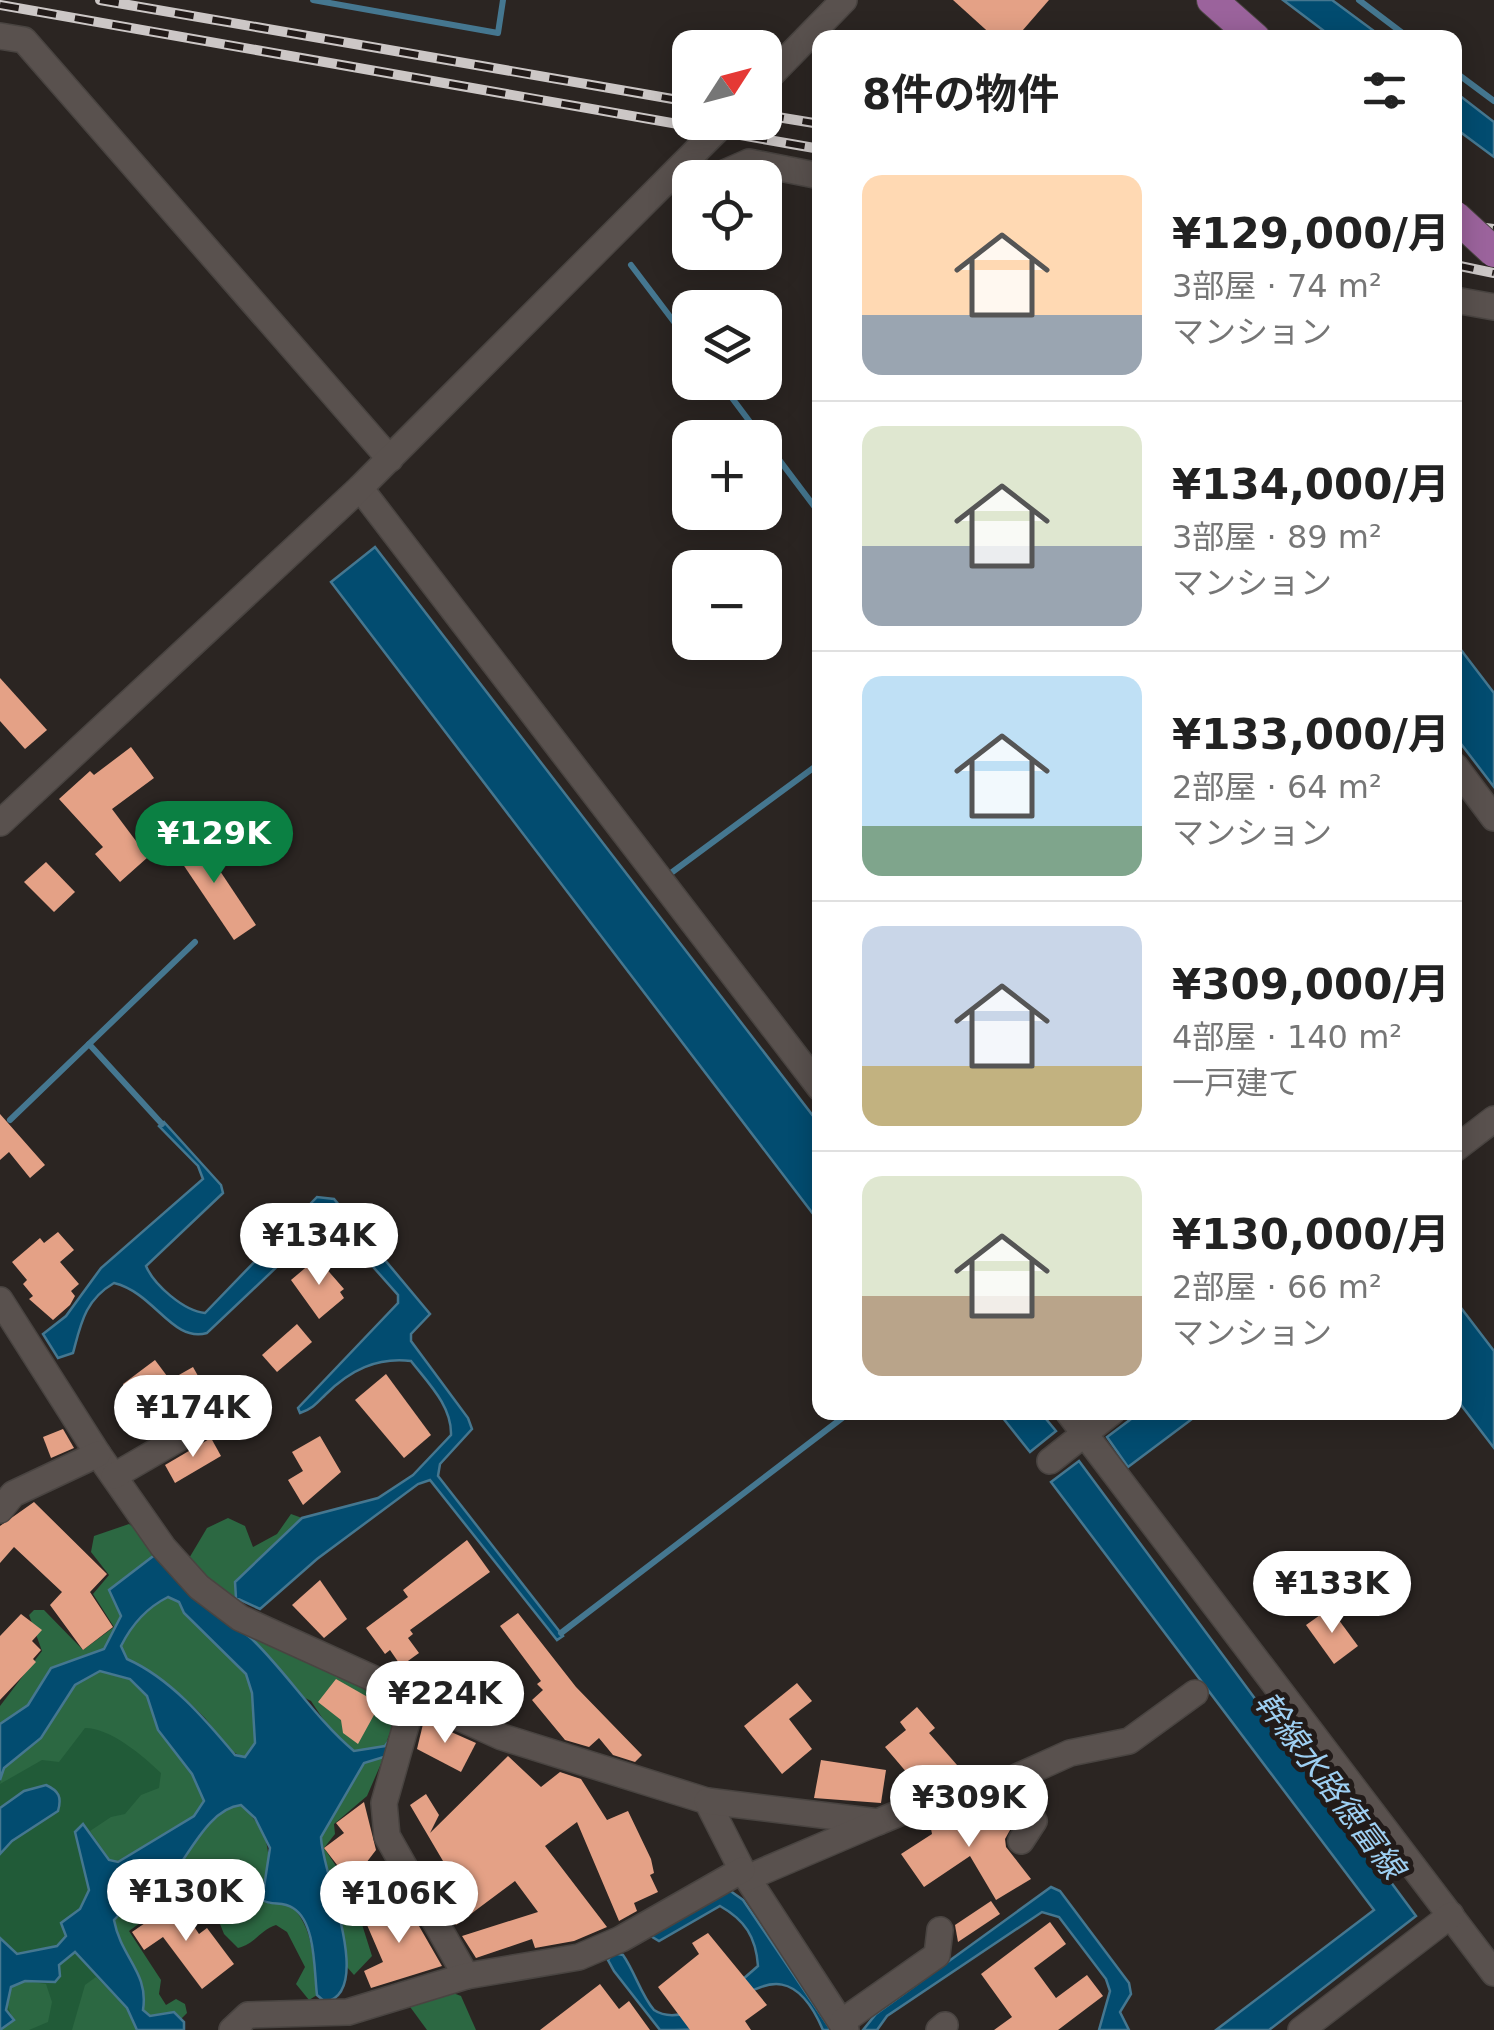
<!DOCTYPE html>
<html lang="ja">
<head>
<meta charset="utf-8">
<style>
	:root { --surface:#fff; --page:#f6f6f6; --text:#222; --muted:#767676; --line:#e0e0e0; --accent:#0b8043 }
	body { margin:0; font-family:"DejaVu Sans","Noto Sans JP",sans-serif; background:var(--page); color:var(--text); height:100vh; display:flex; flex-direction:column; font-size:38px; white-space:nowrap }
	* { box-sizing:border-box; margin:0 }
	p { font-size:32px; color:var(--muted) }
	.icon { flex:none; width:55px; height:55px; fill:none; stroke:currentColor; stroke-width:2; stroke-linecap:round; stroke-linejoin:round }
	.map { position:relative; flex:1; overflow:hidden }
	.side { position:absolute; left:812px; top:30px; width:650px; height:1390px; display:flex; flex-direction:column; background:var(--surface); border-radius:20px; box-shadow:0 5px 25px #0003 }
	.side>* { flex:none }
	.needle { width:65px; rotate:54deg }
	.controls { position:absolute; left:672px; top:30px; display:grid; gap:20px }
	.controls a { display:grid; place-items:center; width:110px; height:110px; border-radius:20px; background:var(--surface); box-shadow:0 5px 25px #0003; font-size:50px }
	.price { position:absolute; translate:-50% -85px; padding:0 22px; border-radius:35px; background:#fff; color:#222; font-size:32px; line-height:65px; filter:drop-shadow(0 2px 5px #0008) }
	.price::after { content:''; position:absolute; left:50%; top:60px; width:30px; height:22px; margin-left:-15px; background:inherit; clip-path:polygon(0 0,100% 0,50% 100%) }
	.price.current { background:var(--accent); color:#fff }
	ul { padding:0; list-style:none }
	li { display:flex; align-items:center; gap:30px; height:250px; padding:0 50px }
	li+li { border-top:2px solid var(--line) }
	li span { display:grid; place-items:center; flex:none; width:280px; height:200px; border-radius:20px; color:#555 }
	li>.icon { margin-inline-start:auto }
	span .icon { width:120px; height:120px; fill:#fffc; stroke-width:1 }
	li b { font-size:42px }
	h2 { display:flex; justify-content:space-between; align-items:center; height:120px; padding:0 50px; font-size:42px }
	.map>svg:first-child { display:block }
</style>
</head>
<body>
<div class="map">
<svg width="1494" height="2030" viewBox="0 0 1494 2030">
	<rect width="100%" height="100%" fill="#2b2522"/>
	<polygon fill="#215b38" points="71,1670 219,1786 106,1904 147,2030 0,2030 0,1745"/>
	<g fill="#2c6842">
		<polygon points="291,1514 302,1518 235,1581 236,1598 204,1581 188,1560 207,1528 228,1518 245,1526 253,1547 277,1534"/>
		<polygon points="129,1524 150,1540 156,1554 116,1606 121,1616 104,1649 51,1668 28,1705 0,1724 0,1706 42,1651 29,1615 34,1610 44,1610 83,1650 114,1627 93,1594 109,1575 91,1552 94,1536"/>
		<path d="M 168,1597 L 179,1602 L 184,1613 L 246,1673 L 252,1693 L 255,1743 L 245,1757 C 226,1753 217,1732 205,1718 C 186,1698 152,1670 126,1659 L 121,1646 C 132,1625 146,1608 168,1597 Z"/>
		<polygon points="259,1633 390,1693 399,1708 385,1746 354,1752 333,1734 311,1701 299,1695 254,1640"/>
		<path d="M 100,1671 L 130,1679 L 147,1696 L 158,1730 L 192,1774 L 204,1801 L 194,1816 L 118,1862 L 110,1860 L 90,1831 L 111,1817 L 125,1814 L 141,1795 L 159,1788 L 161,1773 C 143,1756 111,1728 85,1728 L 59,1762 L 42,1760 L 0,1784 L 4,1768 L 41,1738 L 75,1685 Z"/>
		<polygon points="374,1757 383,1759 367,1796 334,1824 335,1834 324,1848 350,1887 353,1907 381,1895 393,1903 360,1918 372,1956 354,1975 347,1967 321,1837 364,1763"/>
		<path d="M 241,1805 C 267,1830 276,1854 261,1888 L 269,1904 L 289,1904 C 315,1926 313,1964 317,1995 L 309,2000 L 296,1984 L 305,1967 L 287,1932 L 276,1925 C 260,1930 254,1945 238,1948 L 224,1934 L 214,1909 L 198,1912 L 179,1895 L 129,1931 L 161,1980 L 159,1994 L 166,2005 L 176,1999 L 185,2004 L 187,2013 L 181,2019 L 174,2012 L 150,2016 L 143,2010 C 149,1972 121,1957 114,1920 C 128,1903 155,1897 171,1877 C 191,1852 210,1808 241,1805 Z"/>
		<polygon points="96,1977 127,2008 137,2030 72,2030 85,1985"/>
		<polygon points="25,1981 46,1984 52,2002 48,2022 29,2030 0,2030 13,2020 5,1997 11,1986"/>
		<polygon points="445,1990 461,1996 476,2030 427,2030 408,2004"/>
	</g>
	<g fill="#024c70" stroke="#457790" stroke-width="2.5" fill-rule="evenodd">
		<polygon points="1283,0 1332,0 1382,37 1332,37"/>
		<polygon points="1455,92 1494,122 1494,157 1455,128"/>
		<polygon points="375,547 820,1125 820,1223 331,582"/>
		<polygon points="1455,642 1494,693 1494,787 1455,736"/>
		<path d="M 164,1122 L 221,1185 L 223,1193 L 146,1266 C 154,1285 184,1311 205,1313 L 317,1197 L 334,1199 L 430,1314 L 411,1334 L 411,1341 L 468,1418 L 472,1429 L 440,1464 L 438,1476 L 563,1636 L 557,1640 L 430,1480 L 418,1484 L 317,1559 L 260,1609 L 236,1598 L 235,1582 L 302,1518 L 378,1498 L 413,1475 L 451,1435 C 452,1406 428,1383 411,1361 C 377,1357 350,1370 325,1395 C 316,1404 312,1409 300,1413 L 298,1408 L 398,1303 L 398,1295 L 336,1225 L 323,1223 L 207,1333 C 172,1343 155,1293 114,1283 C 85,1300 81,1323 73,1353 L 58,1358 L 43,1334 L 66,1316 L 101,1268 L 203,1179 L 198,1166 L 159,1126 Z"/>
		<polygon points="1455,1300 1494,1351 1494,1448 1455,1397"/>
		<polygon points="999,1413 1041,1413 1056,1431 1030,1452"/>
		<polygon points="1139,1413 1139,1412 1200,1413 1128,1467 1107,1437"/>
		<polygon points="1079,1461 1416,1916 1269,2030 1216,2030 1374,1910 1051,1482"/>
		<path d="M 156,1554 C 176,1574 196,1596 218,1614 C 229,1624 244,1631 255,1642 C 290,1677 317,1720 354,1751 L 385,1746 L 392,1736 L 387,1756 L 364,1763 L 321,1837 C 321,1871 376,1992 325,2002 L 317,1995 C 314,1971 316,1922 293,1908 C 283,1901 272,1906 262,1900 L 270,1848 L 255,1818 L 241,1805 C 210,1808 190,1853 171,1877 C 155,1897 128,1903 114,1920 C 121,1958 149,1972 143,2010 L 150,2016 L 174,2012 L 184,2022 L 184,2030 L 137,2030 L 127,2008 L 75,1952 L 59,1965 L 60,1976 L 55,1982 L 25,1981 L 11,1987 L 6,2010 L 14,2020 L 0,2030 L 0,1938 L 17,1954 L 57,1946 L 66,1936 L 61,1923 L 80,1909 L 89,1890 L 75,1832 L 83,1824 L 109,1860 L 118,1862 L 194,1816 L 204,1801 L 192,1774 L 158,1730 L 147,1696 L 130,1679 L 100,1671 L 75,1685 L 41,1738 L 4,1768 L 0,1780 L 0,1724 L 28,1705 L 51,1668 L 104,1649 L 121,1616 L 109,1590 ZM 168,1597 L 179,1602 L 184,1613 L 246,1674 L 252,1693 L 255,1743 L 245,1757 L 235,1755 C 205,1719 170,1678 127,1659 L 121,1646 C 132,1624 146,1608 168,1597 Z"/>
		<path d="M 46,1785 C 59,1791 62,1797 58,1811 L 12,1841 L 0,1854 L 0,1808 L 24,1791 Z"/>
		<polygon points="1051,1887 1060,1891 1129,1983 1131,1994 1120,2012 1129,2030 1099,2030 1110,1991 1106,1979 1059,1917 1042,1912 887,2016 877,2030 863,2030 876,2014"/>
		<path d="M 729,1890 L 743,1900 L 831,2030 L 823,2030 C 799,1974 770,1972 725,2009 C 718,2015 709,2026 700,2029 C 690,2030 671,2030 660,2030 L 614,1971 L 608,1960 L 613,1953 L 623,1955 C 635,1972 641,1995 654,2010 C 684,2030 736,1986 758,1966 C 756,1937 745,1920 720,1906 L 659,1941 L 649,1935 Z"/>
	</g>
	<g fill="none" stroke-linecap="round" stroke-linejoin="round">
		<g stroke="#457790" stroke-width="6">
			<polyline points="313,0 498,33 503,0"/>
			<polyline points="1359,0 1409,38"/>
			<polyline points="1455,72 1494,101"/>
			<polyline points="631,265 690,343"/>
			<polyline points="720,382 762,438"/>
			<polyline points="765,441 820,514"/>
			<polyline points="671,873 820,763"/>
			<polyline points="89,1044 162,1124"/>
			<polyline points="10,1120 195,942"/>
			<polyline points="561,1633 850,1412"/>
		</g>
	</g>
	<g fill="#e4a186">
		<polygon points="953,0 1049,0 1016,38 995,38"/>
		<polygon points="0,678 47,730 25,749 0,721"/>
		<polygon points="131,747 154,778 112,809 148,857 120,882 95,854 103,847 59,799 90,771 94,775"/>
		<polygon points="194,832 256,925 234,940 172,848"/>
		<polygon points="46,862 75,892 54,912 24,882"/>
		<polygon points="0,1114 45,1165 30,1178 9,1152 0,1160"/>
		<polygon points="58,1232 74,1250 60,1262 79,1284 71,1291 75,1296 70,1305 53,1320 29,1299 33,1296 23,1284 27,1280 12,1262 40,1238 44,1243"/>
		<polygon points="317,1258 344,1289 340,1292 344,1298 319,1319 291,1280"/>
		<polygon points="297,1324 312,1342 277,1372 262,1355"/>
		<polygon points="155,1360 170,1380 193,1367 211,1399 156,1430 123,1384"/>
		<polygon points="386,1374 431,1435 404,1458 355,1400"/>
		<polygon points="63,1429 74,1448 51,1458 43,1437"/>
		<polygon points="320,1436 341,1472 303,1505 288,1480 303,1471 292,1452"/>
		<polygon points="211,1438 221,1456 175,1483 165,1465"/>
		<polygon points="34,1502 107,1574 90,1592 113,1627 83,1650 50,1605 62,1592 14,1547 0,1563 0,1526"/>
		<polygon points="467,1540 490,1572 410,1630 413,1634 408,1638 419,1653 401,1666 390,1650 385,1654 366,1628 408,1597 403,1590"/>
		<polygon points="320,1580 347,1619 324,1638 292,1605"/>
		<polygon points="1330,1608 1358,1646 1334,1664 1306,1625"/>
		<polygon points="518,1613 576,1687 642,1755 635,1762 613,1755 599,1738 589,1747 565,1740 532,1700 543,1690 537,1684 541,1681 500,1626"/>
		<polygon points="21,1614 42,1630 32,1641 41,1650 33,1659 36,1662 0,1700 0,1636"/>
		<polygon points="336,1679 380,1704 358,1744 343,1733 341,1720 318,1702"/>
		<polygon points="797,1683 812,1701 789,1719 812,1749 782,1774 744,1726"/>
		<polygon points="917,1707 935,1728 929,1733 957,1765 939,1780 919,1787 885,1747 906,1730 900,1722"/>
		<polygon points="424,1720 476,1743 461,1772 417,1749"/>
		<polygon points="508,1756 541,1787 560,1772 581,1779 607,1820 628,1811 651,1859 654,1873 650,1875 658,1892 634,1903 637,1911 619,1921 577,1822 545,1846 607,1927 574,1941 535,1948 532,1939 476,1958 462,1936 538,1912 515,1881 456,1925 428,1875 443,1861 410,1805 426,1794 439,1815 430,1833"/>
		<polygon points="821,1760 886,1770 881,1803 814,1798"/>
		<polygon points="364,1802 376,1850 363,1867 366,1872 351,1883 324,1848 344,1833 336,1823"/>
		<polygon points="1003,1802 1015,1821 1005,1839 1006,1847 1031,1879 996,1900 970,1856 924,1887 901,1854 932,1834 929,1818 957,1811 960,1830"/>
		<polygon points="404,1900 442,1966 371,1988 364,1971 383,1962 364,1918"/>
		<polygon points="177,1901 199,1934 207,1928 234,1964 202,1989 163,1937 144,1950 132,1932"/>
		<polygon points="991,1901 1000,1914 958,1942 955,1925"/>
		<polygon points="1050,1922 1066,1944 1034,1968 1056,1998 1087,1975 1103,1996 1058,2030 994,2030 1012,2017 981,1974"/>
		<polygon points="708,1933 767,2005 745,2021 751,2030 690,2030 658,1987 699,1954 692,1943"/>
		<polygon points="600,1984 619,2009 629,2001 650,2030 540,2030"/>
	</g>
	<g fill="none" stroke-linecap="round" stroke-linejoin="round">
		<defs>
			<g id="minor">
				<polyline points="0,36 24,40 390,459"/>
				<polyline points="765,81 844,0"/>
				<polyline points="683,166 715,177 749,162 820,176"/>
				<polyline points="1455,300 1494,307"/>
				<polyline points="360,488 820,1088"/>
				<polyline points="1455,766 1494,818"/>
				<polyline points="0,823 360,488 725,122"/>
				<polyline points="1455,1149 1494,1119"/>
				<polyline points="0,1300 98,1454 163,1547 199,1587 240,1618 502,1737 707,1801 742,1870 846,2030"/>
				<polyline points="1068,1412 1494,1973"/>
				<polyline points="1050,1461 1112,1412"/>
				<polyline points="114,1476 214,1418"/>
				<polyline points="0,1510 13,1494 98,1454"/>
				<polyline points="414,1697 384,1803 387,1836 466,1976"/>
				<polyline points="1008,1781 1034,1821 1021,1841"/>
				<polyline points="707,1801 878,1822 940,1796 1008,1781 1070,1753 1129,1741 1195,1693"/>
				<polyline points="747,1878 878,1822"/>
				<polyline points="843,2021 937,1955 940,1930"/>
				<polyline points="232,2030 248,2015 348,2012 466,1976 579,1957 621,1939 742,1870"/>
				<polyline points="939,2030 945,2025"/>
				<polyline points="1301,2030 1451,1915"/>
			</g>
			<polyline id="major" points="1212,0 1255,38"/>
		</defs>
		<use href="#minor" stroke="#494441" stroke-width="28"/>
		<use href="#major" stroke="#494441" stroke-width="32"/>
		<use href="#minor" stroke="#59514e" stroke-width="25"/>
		<use href="#major" stroke="#9b639c" stroke-width="30"/>
		<defs>
			<g id="rail">
				<polyline points="100,0 690,102"/>
				<polyline points="0,5 820,149"/>
				<polyline points="765,115 820,124"/>
				<polyline points="1455,224 1494,229"/>
				<polyline points="1455,265 1494,273"/>
			</g>
		</defs>
		<use href="#rail" stroke="#ccc7c6" stroke-width="10"/>
		<use href="#rail" stroke="#221b19" stroke-width="6" stroke-dasharray="19" stroke-linecap="butt"/>
		<defs>
			<polyline id="major-bridge" points="1455,216 1494,252"/>
		</defs>
		<use href="#major-bridge" stroke="#494441" stroke-width="32" stroke-linecap="butt"/>
		<use href="#major-bridge" stroke="#9b639c" stroke-width="30"/>
	</g>
	<g text-anchor="middle" stroke-width="10" stroke-linejoin="round" paint-order="stroke">
		<g font-size="32" font-style="italic" fill="#9ecff2" stroke="#221b19">
			<text transform="translate(1330 1785) rotate(53)" y="11">幹線水路徳富線</text>
		</g>
	</g>
</svg>
<div class="controls">
<a><svg class="needle" viewBox="-14 -14 28 28"><path d="M0-13l5 13h-10z" fill="#e53935"/><path d="M0 13l5-13h-10z" fill="#767676"/></svg></a>
<a><svg class="icon" aria-label="locate" viewBox="0 0 24 24"><circle cx="12" cy="12" r="6"/><path d="M12 2v4M12 18v4M2 12h4M18 12h4"/></svg></a>
<a><svg class="icon" aria-label="layers" viewBox="0 0 24 24"><path d="M12 4l9 5-9 5-9-5zM3 14l9 5 9-5"/></svg></a>
<a>+</a>
<a>−</a>
</div>
<b class="price current" style="left:214px;top:886px">¥129K</b>
<b class="price" style="left:319px;top:1288px">¥134K</b>
<b class="price" style="left:193px;top:1460px">¥174K</b>
<b class="price" style="left:1332px;top:1636px">¥133K</b>
<b class="price" style="left:445px;top:1746px">¥224K</b>
<b class="price" style="left:969px;top:1850px">¥309K</b>
<b class="price" style="left:186px;top:1944px">¥130K</b>
<b class="price" style="left:399px;top:1946px">¥106K</b>
<section class="side">
<h2>8件の物件<svg class="icon" aria-label="filters" viewBox="0 0 24 24"><path d="M4 7h16M4 17h16"/><circle cx="9" cy="7" r="2"/><circle cx="15" cy="17" r="2"/></svg></h2>
<ul>
<li><span style="background:linear-gradient(#ffd9b3 70%,#9aa5b1 0)"><svg class="icon" aria-label="home" viewBox="0 0 24 24"><path d="M3 11l9-7 9 7M6 9v11h12V9"/></svg></span><div><b>¥129,000/月</b><p>3部屋 · 74 m²</p><p>マンション</p></div></li>
<li><span style="background:linear-gradient(#dfe7d0 60%,#9aa5b1 0)"><svg class="icon" aria-label="home" viewBox="0 0 24 24"><path d="M3 11l9-7 9 7M6 9v11h12V9"/></svg></span><div><b>¥134,000/月</b><p>3部屋 · 89 m²</p><p>マンション</p></div></li>
<li><span style="background:linear-gradient(#bfe0f5 75%,#7fa58c 0)"><svg class="icon" aria-label="home" viewBox="0 0 24 24"><path d="M3 11l9-7 9 7M6 9v11h12V9"/></svg></span><div><b>¥133,000/月</b><p>2部屋 · 64 m²</p><p>マンション</p></div></li>
<li><span style="background:linear-gradient(#c9d6e8 70%,#c2b280 0)"><svg class="icon" aria-label="home" viewBox="0 0 24 24"><path d="M3 11l9-7 9 7M6 9v11h12V9"/></svg></span><div><b>¥309,000/月</b><p>4部屋 · 140 m²</p><p>一戸建て</p></div></li>
<li><span style="background:linear-gradient(#dfe7d0 60%,#b9a48a 0)"><svg class="icon" aria-label="home" viewBox="0 0 24 24"><path d="M3 11l9-7 9 7M6 9v11h12V9"/></svg></span><div><b>¥130,000/月</b><p>2部屋 · 66 m²</p><p>マンション</p></div></li>
</ul>
</section>
</div>
</body>
</html>
